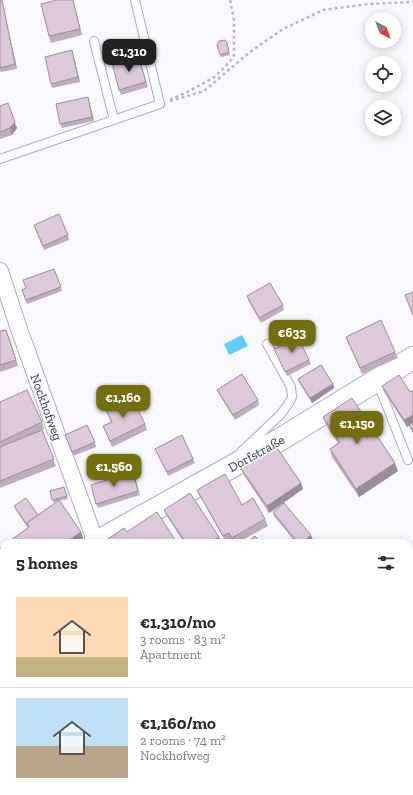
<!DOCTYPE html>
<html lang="en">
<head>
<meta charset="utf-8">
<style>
	:root { --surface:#fff; --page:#f2f2f3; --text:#2b2b33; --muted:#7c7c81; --line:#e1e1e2; --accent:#736e0e }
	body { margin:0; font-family:"Zilla Slab",serif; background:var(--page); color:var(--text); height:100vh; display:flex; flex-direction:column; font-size:15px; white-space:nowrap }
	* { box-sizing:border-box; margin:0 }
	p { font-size:13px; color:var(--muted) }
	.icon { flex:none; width:22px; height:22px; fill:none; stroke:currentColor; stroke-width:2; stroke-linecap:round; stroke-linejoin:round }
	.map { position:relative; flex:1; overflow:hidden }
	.drawer { position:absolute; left:0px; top:539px; width:413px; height:256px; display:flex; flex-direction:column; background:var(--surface); border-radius:12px 12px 0 0; box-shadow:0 2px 10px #0003 }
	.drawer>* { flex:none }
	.needle { width:26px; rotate:139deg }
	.fabs { position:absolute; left:365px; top:12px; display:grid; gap:8px }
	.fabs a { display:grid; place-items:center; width:36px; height:36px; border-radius:50%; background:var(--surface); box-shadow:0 2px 10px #0003; font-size:20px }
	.price { position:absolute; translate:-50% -34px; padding:0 9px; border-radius:8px; background:var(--accent); color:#fff; font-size:13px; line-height:26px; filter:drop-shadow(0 1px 2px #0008) }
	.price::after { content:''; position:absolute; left:50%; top:24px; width:12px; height:9px; margin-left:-6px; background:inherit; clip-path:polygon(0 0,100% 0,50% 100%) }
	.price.on { background:#222; color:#fff }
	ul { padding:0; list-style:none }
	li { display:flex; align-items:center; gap:12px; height:100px; padding:0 16px }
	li+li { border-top:1px solid var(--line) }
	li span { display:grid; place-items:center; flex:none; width:112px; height:80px; border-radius:0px; color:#555 }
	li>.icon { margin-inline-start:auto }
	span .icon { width:48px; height:48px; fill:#fffc; stroke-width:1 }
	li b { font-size:17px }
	h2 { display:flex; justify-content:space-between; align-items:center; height:48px; padding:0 16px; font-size:17px }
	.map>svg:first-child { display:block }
</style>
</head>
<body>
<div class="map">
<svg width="413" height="795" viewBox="0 0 413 795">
	<rect width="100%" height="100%" fill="#f9f8fd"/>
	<polygon fill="#5fcdf9" points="242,335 248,346 229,355 224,344"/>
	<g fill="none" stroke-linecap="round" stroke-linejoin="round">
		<defs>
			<g id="service">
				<polyline points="94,41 114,120"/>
				<polyline points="0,159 160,104 135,0"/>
				<polyline points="377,381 408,460"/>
				<polyline points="241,452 280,415 289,403 292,397 291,387 267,344"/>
			</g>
			<polyline id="minor" points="0,271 19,329 96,543"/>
			<g id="secondary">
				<polyline points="95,543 281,439 413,358"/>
				<polyline points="0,613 4,609"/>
			</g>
		</defs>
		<use href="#service" stroke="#ada8c0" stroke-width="10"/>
		<use href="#minor" stroke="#ada8c0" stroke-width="18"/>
		<use href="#secondary" stroke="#ada8c0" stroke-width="24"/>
		<g stroke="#b9b7be" stroke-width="2.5" stroke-dasharray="3 3" stroke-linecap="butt">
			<polyline points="170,100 189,91 213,78 222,70 231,60 234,55 234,20 230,0"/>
			<polyline points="170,101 204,91 250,52 283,29 323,10 369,4 413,2"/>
			<polyline points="409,779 413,776"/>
			<path d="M 241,795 C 250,790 260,791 269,795"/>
			<polyline points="387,795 392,791"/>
		</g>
		<use href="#service" stroke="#fff" stroke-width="8"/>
		<use href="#minor" stroke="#fff" stroke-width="16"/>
		<use href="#secondary" stroke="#fff" stroke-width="22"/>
	</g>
	<g fill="#bfacbd">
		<polygon points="0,0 17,69 1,72 0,71"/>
		<polygon points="57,0 73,0 82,35 51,43 49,36"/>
		<polygon points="227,43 230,55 221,57 217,45"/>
		<polygon points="72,50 80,82 52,88 51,84"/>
		<polygon points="138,55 148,87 121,95 119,90"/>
		<polygon points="89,101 94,121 62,128 60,124"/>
		<polygon points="0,106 17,128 12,135 0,139"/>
		<polygon points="35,229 68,235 69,240 44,250"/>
		<polygon points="54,269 62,291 27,304 22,290 26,288"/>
		<polygon points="247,296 283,305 284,310 261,323 248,300"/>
		<polygon points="0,331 9,336 18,366 0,372"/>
		<polygon points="346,337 395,352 398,358 362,374"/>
		<polygon points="274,349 309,360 311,364 287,376"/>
		<polygon points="298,379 333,384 334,388 312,403 300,384"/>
		<polygon points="382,386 410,392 413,390 413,433 409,425 407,427 384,392"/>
		<polygon points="217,390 258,400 259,405 235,420 219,394"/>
		<polygon points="0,402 42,422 44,429 38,432 42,430 56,466 0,488"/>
		<polygon points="106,410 145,424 147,430 112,447 103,426 111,422"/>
		<polygon points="323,417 398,471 359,497 332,457 330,449 338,443 326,425"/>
		<polygon points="65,435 95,442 96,447 73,456"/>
		<polygon points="155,449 193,459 195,463 168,476"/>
		<polygon points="241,469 301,483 303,489 269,513 244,475"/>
		<polygon points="135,476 140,495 98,508 96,504"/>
		<polygon points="64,487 68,499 59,501 81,532 83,538 28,528 16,510 14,506 38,515 57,502 53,502 50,491"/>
		<polygon points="197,490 242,505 265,519 268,526 237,543 233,543 231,539 226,542 200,496"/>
		<polygon points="164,510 219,537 221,543 184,543 167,516"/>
		<polygon points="273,512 313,540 309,543 296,543 274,516"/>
		<polygon points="4,545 4,572 0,566 0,548"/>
		<polygon points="0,735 4,740 4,791 24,791 19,795 7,795 0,788"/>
	</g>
	<g fill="#9b8c9a">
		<polygon points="2,0 17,69 15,64"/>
		<polygon points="73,0 74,3 82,35 80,29"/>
		<polygon points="72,50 73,55 80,82 78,77"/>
		<polygon points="88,97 94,121 92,117"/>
		<polygon points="10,110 17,128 12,135 10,128"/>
		<polygon points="333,384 334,388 312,403 310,398"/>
		<polygon points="413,415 413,423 407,427 404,420"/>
		<polygon points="395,463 398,471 359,497 356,489"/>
		<polygon points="301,483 303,489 269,513 267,506"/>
		<polygon points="81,532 83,538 76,543 65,543"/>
		<polygon points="311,535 313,540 309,543 302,543"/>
		<polygon points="219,537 221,543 209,543"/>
		<polygon points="4,689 4,697 0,701 0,693"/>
		<polygon points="4,768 4,776 0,780 0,772"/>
		<polygon points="17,791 24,791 19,795 13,795"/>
	</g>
	<g fill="#dec8dc" stroke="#9b8c9a">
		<polygon points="0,0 2,0 15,64 0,68"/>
		<polygon points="57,0 73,0 80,29 49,36 41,4"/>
		<polygon points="225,40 227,43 229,52 220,55 217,45 219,41"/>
		<polygon points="72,50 78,77 51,84 45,57"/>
		<polygon points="138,55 146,82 119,90 112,63"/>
		<polygon points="88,97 92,117 60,124 56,104"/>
		<polygon points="8,103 15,122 10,128 0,132 0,106"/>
		<polygon points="59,214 68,235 43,246 34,225"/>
		<polygon points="54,269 61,287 26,300 22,290 26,288 23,280"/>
		<polygon points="270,283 283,305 259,318 247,296"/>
		<polygon points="413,292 413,315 405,295"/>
		<polygon points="381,320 395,352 360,368 346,337"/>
		<polygon points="6,330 16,360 0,365 0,331"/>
		<polygon points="298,337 309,360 285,372 274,349"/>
		<polygon points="321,365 333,384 310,398 298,379"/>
		<polygon points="242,374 258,400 233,415 217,390"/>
		<polygon points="399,375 410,392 413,390 413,415 404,420 382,386"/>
		<polygon points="27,390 42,422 0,442 0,402"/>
		<polygon points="132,398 145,424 110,441 103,426 112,422 106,410"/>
		<polygon points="352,398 395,463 356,489 330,449 340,442 323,417"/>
		<polygon points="413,422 413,432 409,425"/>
		<polygon points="87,425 95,442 72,452 65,435"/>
		<polygon points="42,430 54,459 0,481 0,447"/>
		<polygon points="182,435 193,459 167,472 155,449"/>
		<polygon points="275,445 301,483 267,506 241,469"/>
		<polygon points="133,472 138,491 96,504 91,485"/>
		<polygon points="225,474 242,505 253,498 265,519 232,538 229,533 223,536 197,490"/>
		<polygon points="64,487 67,496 52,500 50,491"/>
		<polygon points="190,493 219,537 209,543 186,543 164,510"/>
		<polygon points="26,498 38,515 27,523 27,525 14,506"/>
		<polygon points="59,500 81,532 65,543 7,543 29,527 27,523"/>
		<polygon points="284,503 311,535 302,543 298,543 273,512"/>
		<polygon points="157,512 177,543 102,543 124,528 127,532"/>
		<polygon points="255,536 261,543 246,543"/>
		<polygon points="4,545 4,568 0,563 0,548"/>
		<polygon points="4,620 4,689 0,693 0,623"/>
		<polygon points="0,735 4,740 4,768 0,772"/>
		<polygon points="4,770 4,789 0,785 0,774"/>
		<polygon points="5,791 17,791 13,795 9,795"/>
		<polygon points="114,791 118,795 110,795"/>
	</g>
	<g text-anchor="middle" stroke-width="3.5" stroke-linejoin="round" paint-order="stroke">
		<g font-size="13" fill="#393741" stroke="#f9f8fd">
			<text transform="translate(47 407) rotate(70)" y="5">Nockhofweg</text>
			<text transform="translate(256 453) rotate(-29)" y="5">Dorfstraße</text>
		</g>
	</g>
</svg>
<div class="fabs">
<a><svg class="needle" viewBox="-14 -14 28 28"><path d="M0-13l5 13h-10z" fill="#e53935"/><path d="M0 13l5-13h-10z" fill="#7c7c81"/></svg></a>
<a><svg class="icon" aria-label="locate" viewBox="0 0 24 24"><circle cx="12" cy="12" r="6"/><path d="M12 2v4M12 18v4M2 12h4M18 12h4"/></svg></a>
<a><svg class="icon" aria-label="layers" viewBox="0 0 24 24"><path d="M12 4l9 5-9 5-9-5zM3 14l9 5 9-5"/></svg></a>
</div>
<b class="price on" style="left:129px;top:73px">€1,310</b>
<b class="price" style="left:292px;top:354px">€633</b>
<b class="price" style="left:123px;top:419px">€1,160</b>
<b class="price" style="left:357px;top:445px">€1,150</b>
<b class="price" style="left:114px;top:488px">€1,560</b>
<section class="drawer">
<h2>5 homes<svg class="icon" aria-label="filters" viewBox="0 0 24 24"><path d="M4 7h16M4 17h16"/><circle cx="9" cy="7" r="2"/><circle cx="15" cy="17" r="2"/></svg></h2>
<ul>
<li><span style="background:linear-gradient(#ffd9b3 75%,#c2b280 0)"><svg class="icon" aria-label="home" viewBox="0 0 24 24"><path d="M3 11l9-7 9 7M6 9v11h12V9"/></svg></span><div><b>€1,310/mo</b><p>3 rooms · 83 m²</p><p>Apartment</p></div></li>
<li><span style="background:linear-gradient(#bfe0f5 60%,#b9a48a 0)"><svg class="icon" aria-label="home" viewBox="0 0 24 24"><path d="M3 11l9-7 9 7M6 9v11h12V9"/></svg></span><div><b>€1,160/mo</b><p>2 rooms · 74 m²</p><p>Nockhofweg</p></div></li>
</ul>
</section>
</div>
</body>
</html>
